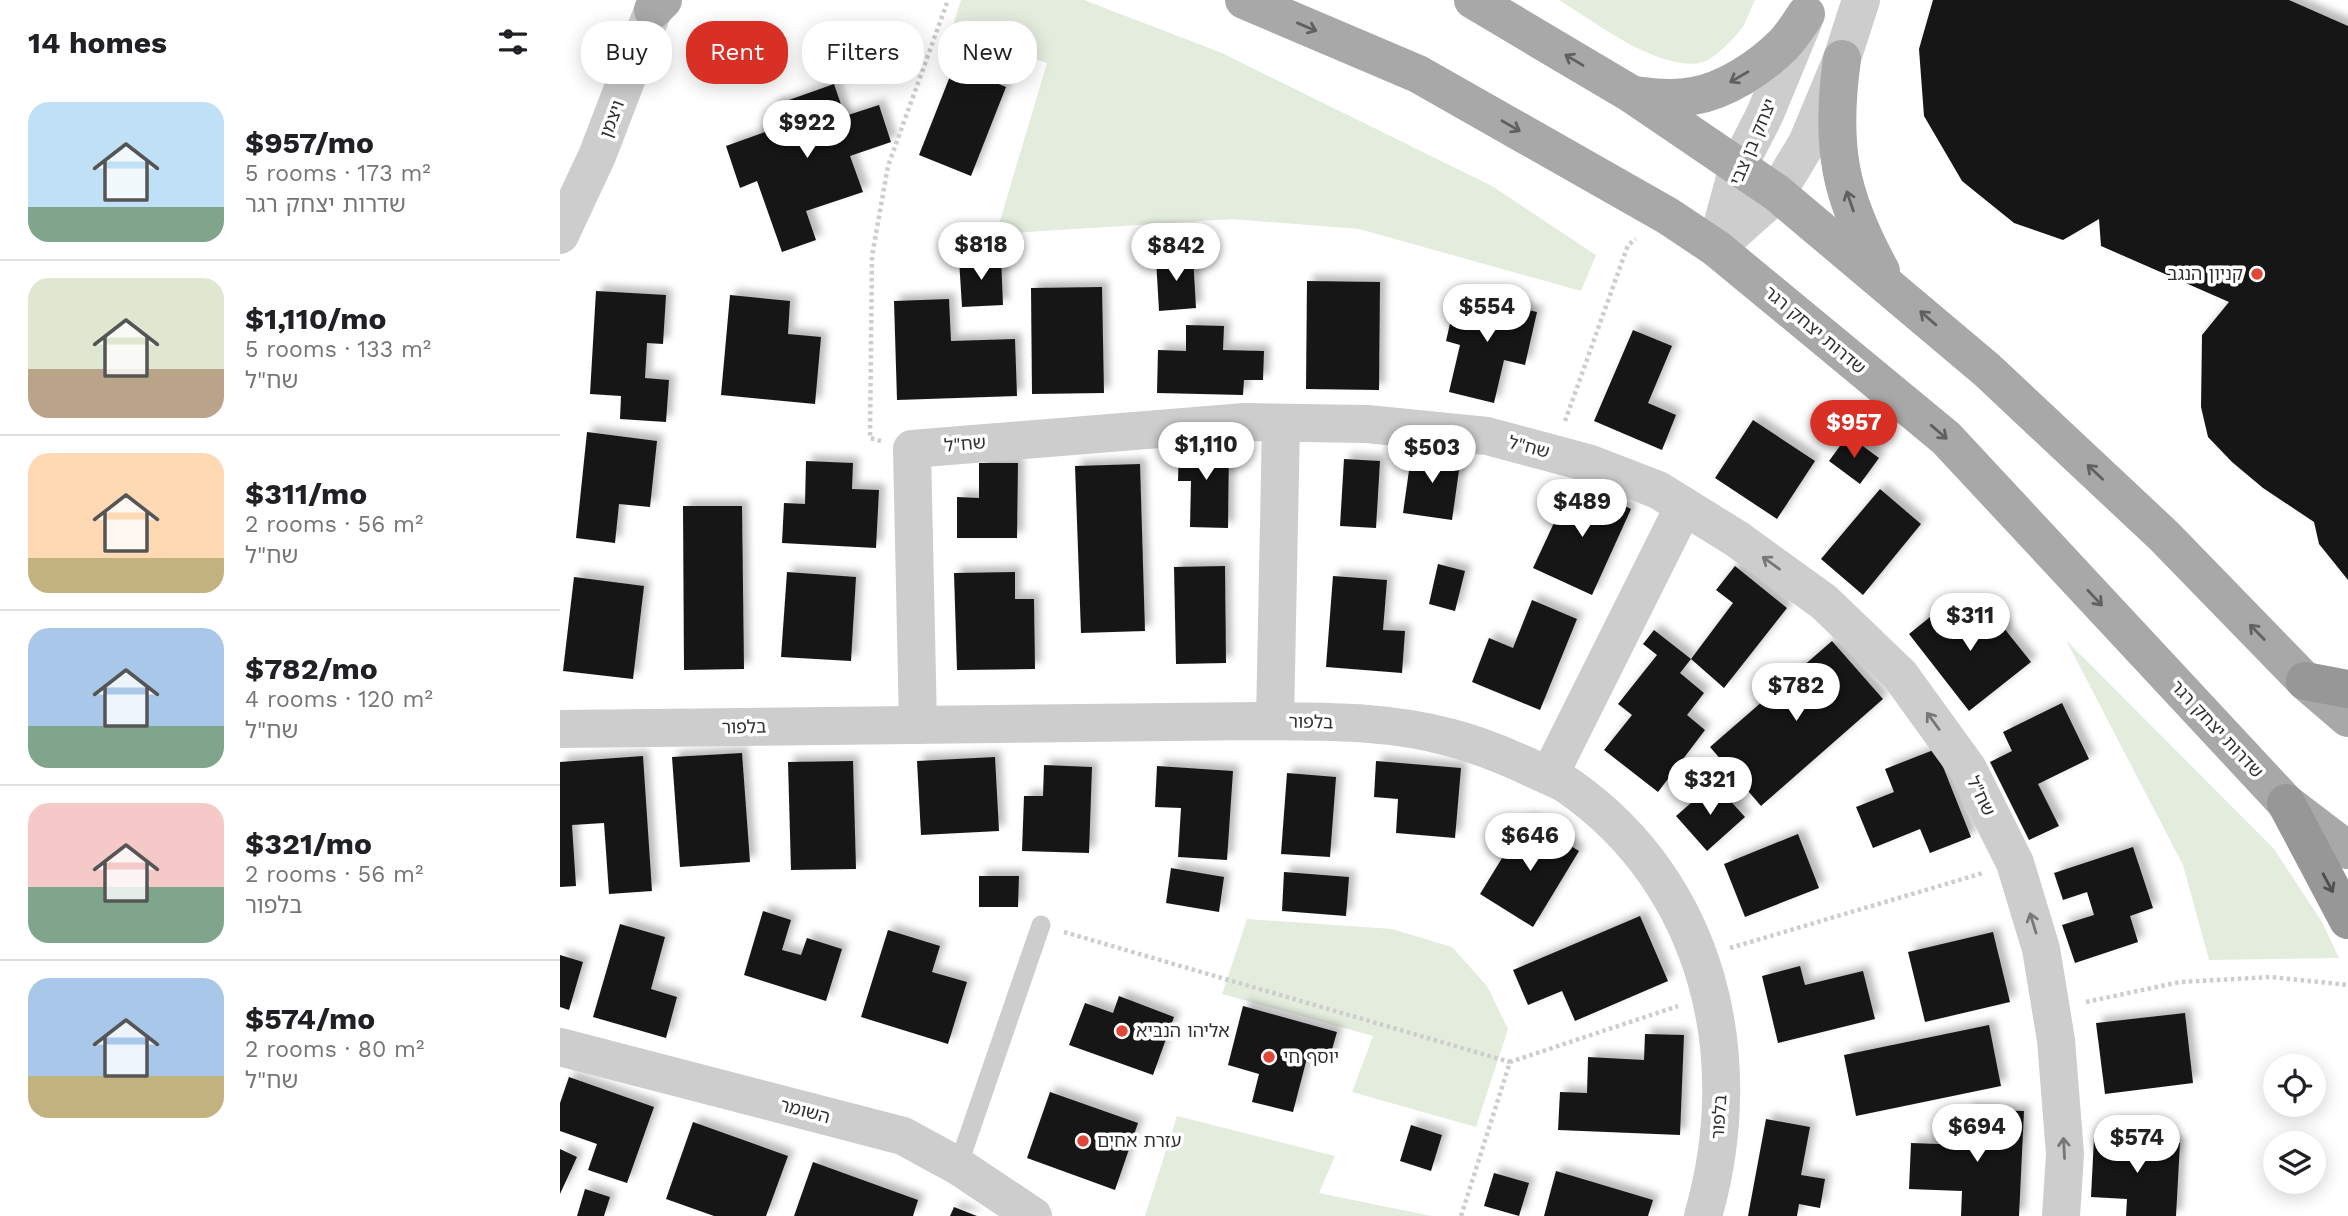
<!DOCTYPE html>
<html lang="en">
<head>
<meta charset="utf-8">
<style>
	:root { --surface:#fff; --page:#f6f6f6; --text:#202124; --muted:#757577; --line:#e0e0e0; --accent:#d93025 }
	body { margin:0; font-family:"Work Sans","Noto Sans Hebrew",sans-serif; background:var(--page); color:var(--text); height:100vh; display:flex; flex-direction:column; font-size:26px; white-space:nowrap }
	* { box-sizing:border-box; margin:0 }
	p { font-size:23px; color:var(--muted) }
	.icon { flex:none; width:38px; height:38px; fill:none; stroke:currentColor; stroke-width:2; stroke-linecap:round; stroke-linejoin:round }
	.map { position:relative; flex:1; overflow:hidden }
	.side { display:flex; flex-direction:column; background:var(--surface); width:560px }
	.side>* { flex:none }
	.banner { position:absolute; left:21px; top:21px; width:665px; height:63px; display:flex; gap:14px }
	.buttons { position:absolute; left:1703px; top:1054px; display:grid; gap:14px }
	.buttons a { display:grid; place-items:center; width:63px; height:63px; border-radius:50%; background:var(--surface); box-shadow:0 4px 18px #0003; font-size:35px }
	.price { position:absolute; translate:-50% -60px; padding:0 16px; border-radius:24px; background:#fff; color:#222; font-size:23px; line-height:46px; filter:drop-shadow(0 2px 4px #0008) }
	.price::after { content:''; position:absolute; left:50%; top:42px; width:21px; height:16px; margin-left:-10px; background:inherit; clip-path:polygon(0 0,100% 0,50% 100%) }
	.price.current { background:var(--accent); color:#fff }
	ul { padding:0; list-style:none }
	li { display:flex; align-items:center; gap:21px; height:175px; padding:0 28px }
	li+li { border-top:2px solid var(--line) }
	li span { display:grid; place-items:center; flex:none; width:196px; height:140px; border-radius:21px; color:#555 }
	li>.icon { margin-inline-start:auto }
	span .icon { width:84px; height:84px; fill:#fffc; stroke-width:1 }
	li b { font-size:30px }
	h2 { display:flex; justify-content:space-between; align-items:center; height:84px; padding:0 28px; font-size:30px }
	.pill { padding:0 24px; border-radius:28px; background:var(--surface); box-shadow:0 4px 18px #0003; font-size:24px; line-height:63px }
	.pill.current { background:var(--accent); color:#fff }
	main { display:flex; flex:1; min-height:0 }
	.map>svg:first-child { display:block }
</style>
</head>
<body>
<main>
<section class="side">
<h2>14 homes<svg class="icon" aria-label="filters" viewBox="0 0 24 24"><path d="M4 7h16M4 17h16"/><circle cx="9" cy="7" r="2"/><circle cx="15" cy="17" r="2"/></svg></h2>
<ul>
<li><span style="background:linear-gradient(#bfe0f5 75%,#7fa58c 0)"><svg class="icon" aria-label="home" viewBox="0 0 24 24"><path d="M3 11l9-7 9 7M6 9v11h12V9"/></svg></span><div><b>$957/mo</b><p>5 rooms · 173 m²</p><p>שדרות יצחק רגר</p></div></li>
<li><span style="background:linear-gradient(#dfe7d0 65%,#b9a48a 0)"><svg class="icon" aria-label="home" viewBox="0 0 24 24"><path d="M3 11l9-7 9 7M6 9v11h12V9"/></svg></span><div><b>$1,110/mo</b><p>5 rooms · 133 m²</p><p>שח&quot;ל</p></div></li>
<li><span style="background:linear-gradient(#ffd9b3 75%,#c2b280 0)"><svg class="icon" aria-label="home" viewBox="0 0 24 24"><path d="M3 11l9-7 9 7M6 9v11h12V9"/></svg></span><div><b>$311/mo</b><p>2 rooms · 56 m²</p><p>שח&quot;ל</p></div></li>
<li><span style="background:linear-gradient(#a9c7e8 70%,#7fa58c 0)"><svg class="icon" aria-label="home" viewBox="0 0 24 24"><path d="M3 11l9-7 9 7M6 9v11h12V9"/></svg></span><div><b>$782/mo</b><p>4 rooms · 120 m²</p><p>שח&quot;ל</p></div></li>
<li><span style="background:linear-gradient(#f6c9c9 60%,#7fa58c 0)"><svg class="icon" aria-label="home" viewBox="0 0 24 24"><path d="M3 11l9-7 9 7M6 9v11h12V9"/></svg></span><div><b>$321/mo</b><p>2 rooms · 56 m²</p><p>בלפור</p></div></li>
<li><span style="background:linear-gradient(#a9c7e8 70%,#c2b280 0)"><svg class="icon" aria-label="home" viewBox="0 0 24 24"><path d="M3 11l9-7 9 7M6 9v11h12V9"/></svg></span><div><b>$574/mo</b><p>2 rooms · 80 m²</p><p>שח&quot;ל</p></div></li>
</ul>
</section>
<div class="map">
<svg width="1788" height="1216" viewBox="0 0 1788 1216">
	<defs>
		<filter id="shadow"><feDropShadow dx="6" dy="-6" stdDeviation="3.5" flood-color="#0004"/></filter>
	</defs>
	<rect width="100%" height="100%" fill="#fff"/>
	<g fill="#e4ecde">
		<polygon points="401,0 524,0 662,53 932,186 1036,255 1021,291 799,229 672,219 436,234 487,63 391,32"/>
		<path d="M 999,0 L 1195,0 C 1191,8 1188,17 1184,25 C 1177,36 1153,61 1140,63 C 1096,70 1035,22 999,0 Z"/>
		<polygon points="1506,640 1714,849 1762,922 1779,958 1649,960 1623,865"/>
		<polygon points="687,919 832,929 892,947 927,986 948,1029 916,1127 792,1092 813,1036 662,994"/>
		<polygon points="617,1116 775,1156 759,1193 871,1216 585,1216"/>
	</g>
	<g fill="#171717" filter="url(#shadow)">
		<polygon points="1373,0 1729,0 1788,26 1788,580 1759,544 1754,522 1703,488 1672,462 1648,437 1641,407 1642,335 1669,302 1541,246 1539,219 1503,240 1454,223 1402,181 1364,116 1359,49"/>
		<polygon points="394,66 446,87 411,176 359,155"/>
		<polygon points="274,84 285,116 319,105 331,142 290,156 303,192 246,211 256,240 222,252 197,181 180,188 166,146 219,127 212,106"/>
		<polygon points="633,256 636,308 599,311 596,258"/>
		<polygon points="441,257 443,305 402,307 399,259"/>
		<polygon points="747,281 820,282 819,390 746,389"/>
		<polygon points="542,287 544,393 472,394 471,288"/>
		<polygon points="36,291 106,295 103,344 87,343 85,378 109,380 106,422 60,419 61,396 30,394"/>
		<polygon points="897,293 977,312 965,365 944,360 934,403 889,392 900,345 886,341"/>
		<polygon points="170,295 230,301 228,334 261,337 255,404 161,395"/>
		<polygon points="389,299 391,341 455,339 457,396 337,400 334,301"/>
		<polygon points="626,325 664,326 663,350 704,351 703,380 684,380 683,395 597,393 598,350 626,351"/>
		<polygon points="1073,330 1112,346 1088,403 1116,415 1102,450 1034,421"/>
		<polygon points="1193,420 1255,461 1217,519 1155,478"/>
		<polygon points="27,432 97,441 90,507 59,504 55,543 16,538"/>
		<polygon points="1288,435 1319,458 1300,484 1269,461"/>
		<polygon points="619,442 669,443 668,528 630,527 631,481 618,481"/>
		<polygon points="852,449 901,456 892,520 843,513"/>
		<polygon points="784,459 820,461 816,528 780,526"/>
		<polygon points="246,461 293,463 292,489 319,490 316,548 222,543 224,503 245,504"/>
		<polygon points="419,463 458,463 457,538 397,538 397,497 419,498"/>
		<polygon points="580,464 585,631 521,633 515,466"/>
		<polygon points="1013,482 1071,509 1032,595 973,568"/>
		<polygon points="1320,489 1361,524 1303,595 1261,559"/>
		<polygon points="123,506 182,506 184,669 124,670"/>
		<polygon points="878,564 905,571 895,611 869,604"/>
		<polygon points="665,566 666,663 616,664 614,567"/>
		<polygon points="1175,566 1227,608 1164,688 1131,659 1173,603 1156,590"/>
		<polygon points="227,572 296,577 291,661 221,657"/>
		<polygon points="455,572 455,599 474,599 475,669 397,670 394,573"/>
		<polygon points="773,576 827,580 823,630 845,631 842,673 766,667"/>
		<polygon points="14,577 84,586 73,679 3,671"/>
		<polygon points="972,600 1017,619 980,710 912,682 929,638 953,648"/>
		<polygon points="1424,603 1471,662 1409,711 1349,634 1385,605 1399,623"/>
		<polygon points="1094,630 1131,659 1120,673 1144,693 1127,715 1145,730 1098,792 1044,750 1072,715 1058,704 1097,655 1083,644"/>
		<polygon points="1272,641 1323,699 1201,806 1150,747"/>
		<polygon points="1502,703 1529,759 1478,784 1499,826 1469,840 1430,762 1452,751 1443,732"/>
		<polygon points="1376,749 1411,837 1370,853 1360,829 1313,848 1296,807 1334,792 1325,769"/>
		<polygon points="182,753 190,862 120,867 112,757"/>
		<polygon points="83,756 92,891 49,894 44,823 12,825 16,886 0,887 0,762"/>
		<polygon points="435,757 439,831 361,835 357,761"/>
		<polygon points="293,761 296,869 231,870 228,762"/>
		<polygon points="816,761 901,768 895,838 836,833 838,799 814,797"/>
		<polygon points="484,765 532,767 529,853 462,851 464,796 483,796"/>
		<polygon points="597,766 673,771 667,860 618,857 621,808 595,807"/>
		<polygon points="727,773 776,777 770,857 721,854"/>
		<polygon points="1154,783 1185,817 1147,851 1116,816"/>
		<polygon points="966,819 1019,851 973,927 920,894"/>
		<polygon points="1238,834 1259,888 1185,917 1164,864"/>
		<polygon points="1573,847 1593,908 1570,916 1578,942 1515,963 1502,925 1534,915 1527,892 1503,900 1494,873"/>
		<polygon points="611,868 664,877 659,912 606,903"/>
		<polygon points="724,872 789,877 786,916 722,911"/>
		<polygon points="419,876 459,876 458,907 419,907"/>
		<polygon points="203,911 231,920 222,950 241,955 247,938 282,949 266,1001 184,975"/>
		<polygon points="1080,916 1108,981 1015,1021 1002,991 968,1005 953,970"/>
		<polygon points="60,924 105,937 91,989 117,997 106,1038 33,1017"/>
		<polygon points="328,930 380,946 372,972 407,982 388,1044 301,1017"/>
		<polygon points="1433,932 1450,1002 1365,1022 1348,952"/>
		<polygon points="0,955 23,962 9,1010 0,1007"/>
		<polygon points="1240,966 1245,985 1303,971 1315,1019 1218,1043 1202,976"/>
		<polygon points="559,996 614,1017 593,1075 509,1045 525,1003 553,1013"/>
		<polygon points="683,1006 777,1032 769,1060 748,1054 733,1112 692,1102 699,1074 668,1065"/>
		<polygon points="1625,1013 1633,1083 1545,1094 1536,1023"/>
		<polygon points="1429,1025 1441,1086 1296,1116 1284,1055"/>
		<polygon points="1085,1034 1124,1035 1120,1135 998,1130 1000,1092 1027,1093 1028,1057 1084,1060"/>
		<polygon points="9,1077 94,1107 67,1183 28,1170 37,1144 0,1131 0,1103"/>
		<polygon points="490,1092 578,1123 555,1190 467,1158"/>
		<polygon points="1407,1109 1464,1111 1459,1216 1401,1216 1402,1191 1349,1189 1351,1143 1406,1145"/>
		<polygon points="1206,1119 1250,1127 1241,1175 1265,1179 1260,1208 1239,1204 1237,1216 1188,1216"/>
		<polygon points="133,1122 228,1156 206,1216 154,1216 106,1199"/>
		<polygon points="851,1125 882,1135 871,1171 840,1161"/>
		<polygon points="1534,1138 1620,1143 1616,1216 1566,1216 1567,1199 1531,1197"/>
		<polygon points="0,1149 17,1157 0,1194"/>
		<polygon points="253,1162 358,1200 353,1216 234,1216"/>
		<polygon points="996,1171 1093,1200 1088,1216 984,1216"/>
		<polygon points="934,1173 969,1183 959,1216 924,1206"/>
		<polygon points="25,1189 50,1197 44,1216 17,1216"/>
		<polygon points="394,1207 417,1216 390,1216"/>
	</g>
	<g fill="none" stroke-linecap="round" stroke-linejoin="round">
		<g stroke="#cdcdcd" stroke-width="4.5" stroke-dasharray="3.5 3.5" stroke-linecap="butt">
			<polyline points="1005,421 1068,245 1076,239"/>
			<polyline points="321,441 310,438 312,256 328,166 388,0"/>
			<polyline points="504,932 950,1062"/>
			<polyline points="1170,948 1423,873"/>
			<polyline points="1526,1002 1620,982 1711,977 1788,985"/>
			<polyline points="901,1216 950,1062 1118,1006"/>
		</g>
		<polyline stroke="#cdcdcd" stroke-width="19" points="398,1166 481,925"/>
		<g stroke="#cdcdcd" stroke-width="38">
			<polyline points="0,235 37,156 97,0"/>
			<polyline points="1156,248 1217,193 1247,143 1282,59 1301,0"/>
			<polyline points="1156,248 1178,167 1205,114 1243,22"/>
			<polyline points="715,721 721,423"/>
			<polyline points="358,725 352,449 685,422 807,424 927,436 1028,463 1098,490 1177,539 1264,602 1340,675 1408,769 1455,863 1481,949 1496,1040 1505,1154 1501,1216"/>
			<path d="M 0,729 L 699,721 C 762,722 826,720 888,737 C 920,745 951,758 982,773 C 991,777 1002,781 1010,787 C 1149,885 1189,1057 1143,1216"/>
			<polyline points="989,776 1124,506"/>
			<polyline points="0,1047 343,1136 398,1166 473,1216"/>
		</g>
		<g stroke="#a8a8a8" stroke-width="38">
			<polyline points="684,0 858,74 1108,216 1156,248 1386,438 1726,803 1788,850"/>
			<polyline points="913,0 1073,95 1217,193 1427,370 1604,536 1745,681 1788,718"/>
			<polyline points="93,10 103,0"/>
			<path d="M 1282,59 C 1270,145 1279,195 1321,271"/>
			<path d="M 1073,95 C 1093,97 1113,100 1133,96 C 1165,91 1201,67 1223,45 C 1232,36 1239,24 1246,14"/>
		</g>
		<g stroke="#979797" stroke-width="38">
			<polyline points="1745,681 1788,689"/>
			<polyline points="1726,803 1788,920"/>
		</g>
	</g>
	<defs><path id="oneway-shaft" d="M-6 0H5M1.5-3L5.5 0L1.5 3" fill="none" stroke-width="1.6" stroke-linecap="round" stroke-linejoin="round" transform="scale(1.75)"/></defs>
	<g stroke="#606060">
		<use href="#oneway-shaft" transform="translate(747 27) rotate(23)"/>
		<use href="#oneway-shaft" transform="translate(1014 60) rotate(-149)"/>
		<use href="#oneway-shaft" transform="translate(1179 77) rotate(150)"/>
		<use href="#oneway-shaft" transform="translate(951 126) rotate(30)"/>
		<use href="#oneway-shaft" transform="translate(1290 201) rotate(-109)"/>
		<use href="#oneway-shaft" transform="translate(1368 318) rotate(-139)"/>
		<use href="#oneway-shaft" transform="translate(1379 432) rotate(41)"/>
		<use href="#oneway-shaft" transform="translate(1535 472) rotate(-137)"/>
		<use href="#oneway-shaft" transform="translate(1535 598) rotate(47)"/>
		<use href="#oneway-shaft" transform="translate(1697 632) rotate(-134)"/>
	</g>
	<g stroke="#777">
		<use href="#oneway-shaft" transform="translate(1211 563) rotate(-144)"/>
		<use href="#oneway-shaft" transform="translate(1373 721) rotate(-126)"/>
		<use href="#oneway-shaft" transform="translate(1473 923) rotate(-107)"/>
		<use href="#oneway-shaft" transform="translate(1504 1148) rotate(-93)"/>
	</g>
	<use stroke="#4f4f4f" href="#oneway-shaft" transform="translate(1768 883) rotate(62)"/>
	<g fill="#df4839" stroke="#fff" stroke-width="2.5">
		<circle cx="1697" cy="274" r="7"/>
		<circle cx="562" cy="1031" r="7"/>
		<circle cx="709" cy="1057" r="7"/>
		<circle cx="523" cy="1141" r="7"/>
	</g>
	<g text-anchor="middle" stroke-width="7" stroke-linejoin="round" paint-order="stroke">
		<g font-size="18" fill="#303030" stroke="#fff">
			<text transform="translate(52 119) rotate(-69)" y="6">ויצמן</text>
			<text transform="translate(1193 142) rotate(-67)" y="6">יצחק בן צבי</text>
			<text transform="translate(1255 330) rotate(40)" y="6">שדרות יצחק רגר</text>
			<text transform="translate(405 444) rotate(-5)" y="6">שח"ל</text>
			<text transform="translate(969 447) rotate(15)" y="6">שח"ל</text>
			<text transform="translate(751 722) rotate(1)" y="6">בלפור</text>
			<text transform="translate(184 727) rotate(-1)" y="6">בלפור</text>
			<text transform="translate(1657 729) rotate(47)" y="6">שדרות יצחק רגר</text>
			<text transform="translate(1421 796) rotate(64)" y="6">שח"ל</text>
			<text transform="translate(245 1111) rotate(15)" y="6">השומר</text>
			<text transform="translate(1159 1117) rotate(-86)" y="6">בלפור</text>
		</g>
		<g font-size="18" fill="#303030" stroke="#fff" text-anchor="start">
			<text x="1683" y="280" text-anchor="end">קניון הנגב</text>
			<text x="576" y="1037">אליהו הנביא</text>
			<text x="723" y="1063">יוסף חי</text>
			<text x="537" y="1147">עזרת אחים</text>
		</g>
	</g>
</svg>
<div class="buttons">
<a><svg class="icon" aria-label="locate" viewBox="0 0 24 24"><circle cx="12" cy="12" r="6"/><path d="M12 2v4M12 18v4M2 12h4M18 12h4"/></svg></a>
<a><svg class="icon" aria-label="layers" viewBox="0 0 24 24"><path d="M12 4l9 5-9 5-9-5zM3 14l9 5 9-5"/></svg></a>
</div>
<b class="price" style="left:247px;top:160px">$922</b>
<b class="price" style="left:421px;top:282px">$818</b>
<b class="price" style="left:616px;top:283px">$842</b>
<b class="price" style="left:927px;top:344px">$554</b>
<b class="price current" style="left:1294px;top:460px">$957</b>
<b class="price" style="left:646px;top:482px">$1,110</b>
<b class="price" style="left:872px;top:485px">$503</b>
<b class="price" style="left:1022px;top:539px">$489</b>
<b class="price" style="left:1410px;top:653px">$311</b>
<b class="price" style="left:1236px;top:723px">$782</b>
<b class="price" style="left:1150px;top:817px">$321</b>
<b class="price" style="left:970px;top:873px">$646</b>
<b class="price" style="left:1417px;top:1164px">$694</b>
<b class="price" style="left:1577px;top:1175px">$574</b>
<div class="banner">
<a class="pill">Buy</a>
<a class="pill current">Rent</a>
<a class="pill">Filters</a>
<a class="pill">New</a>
</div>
</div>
</main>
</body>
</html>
